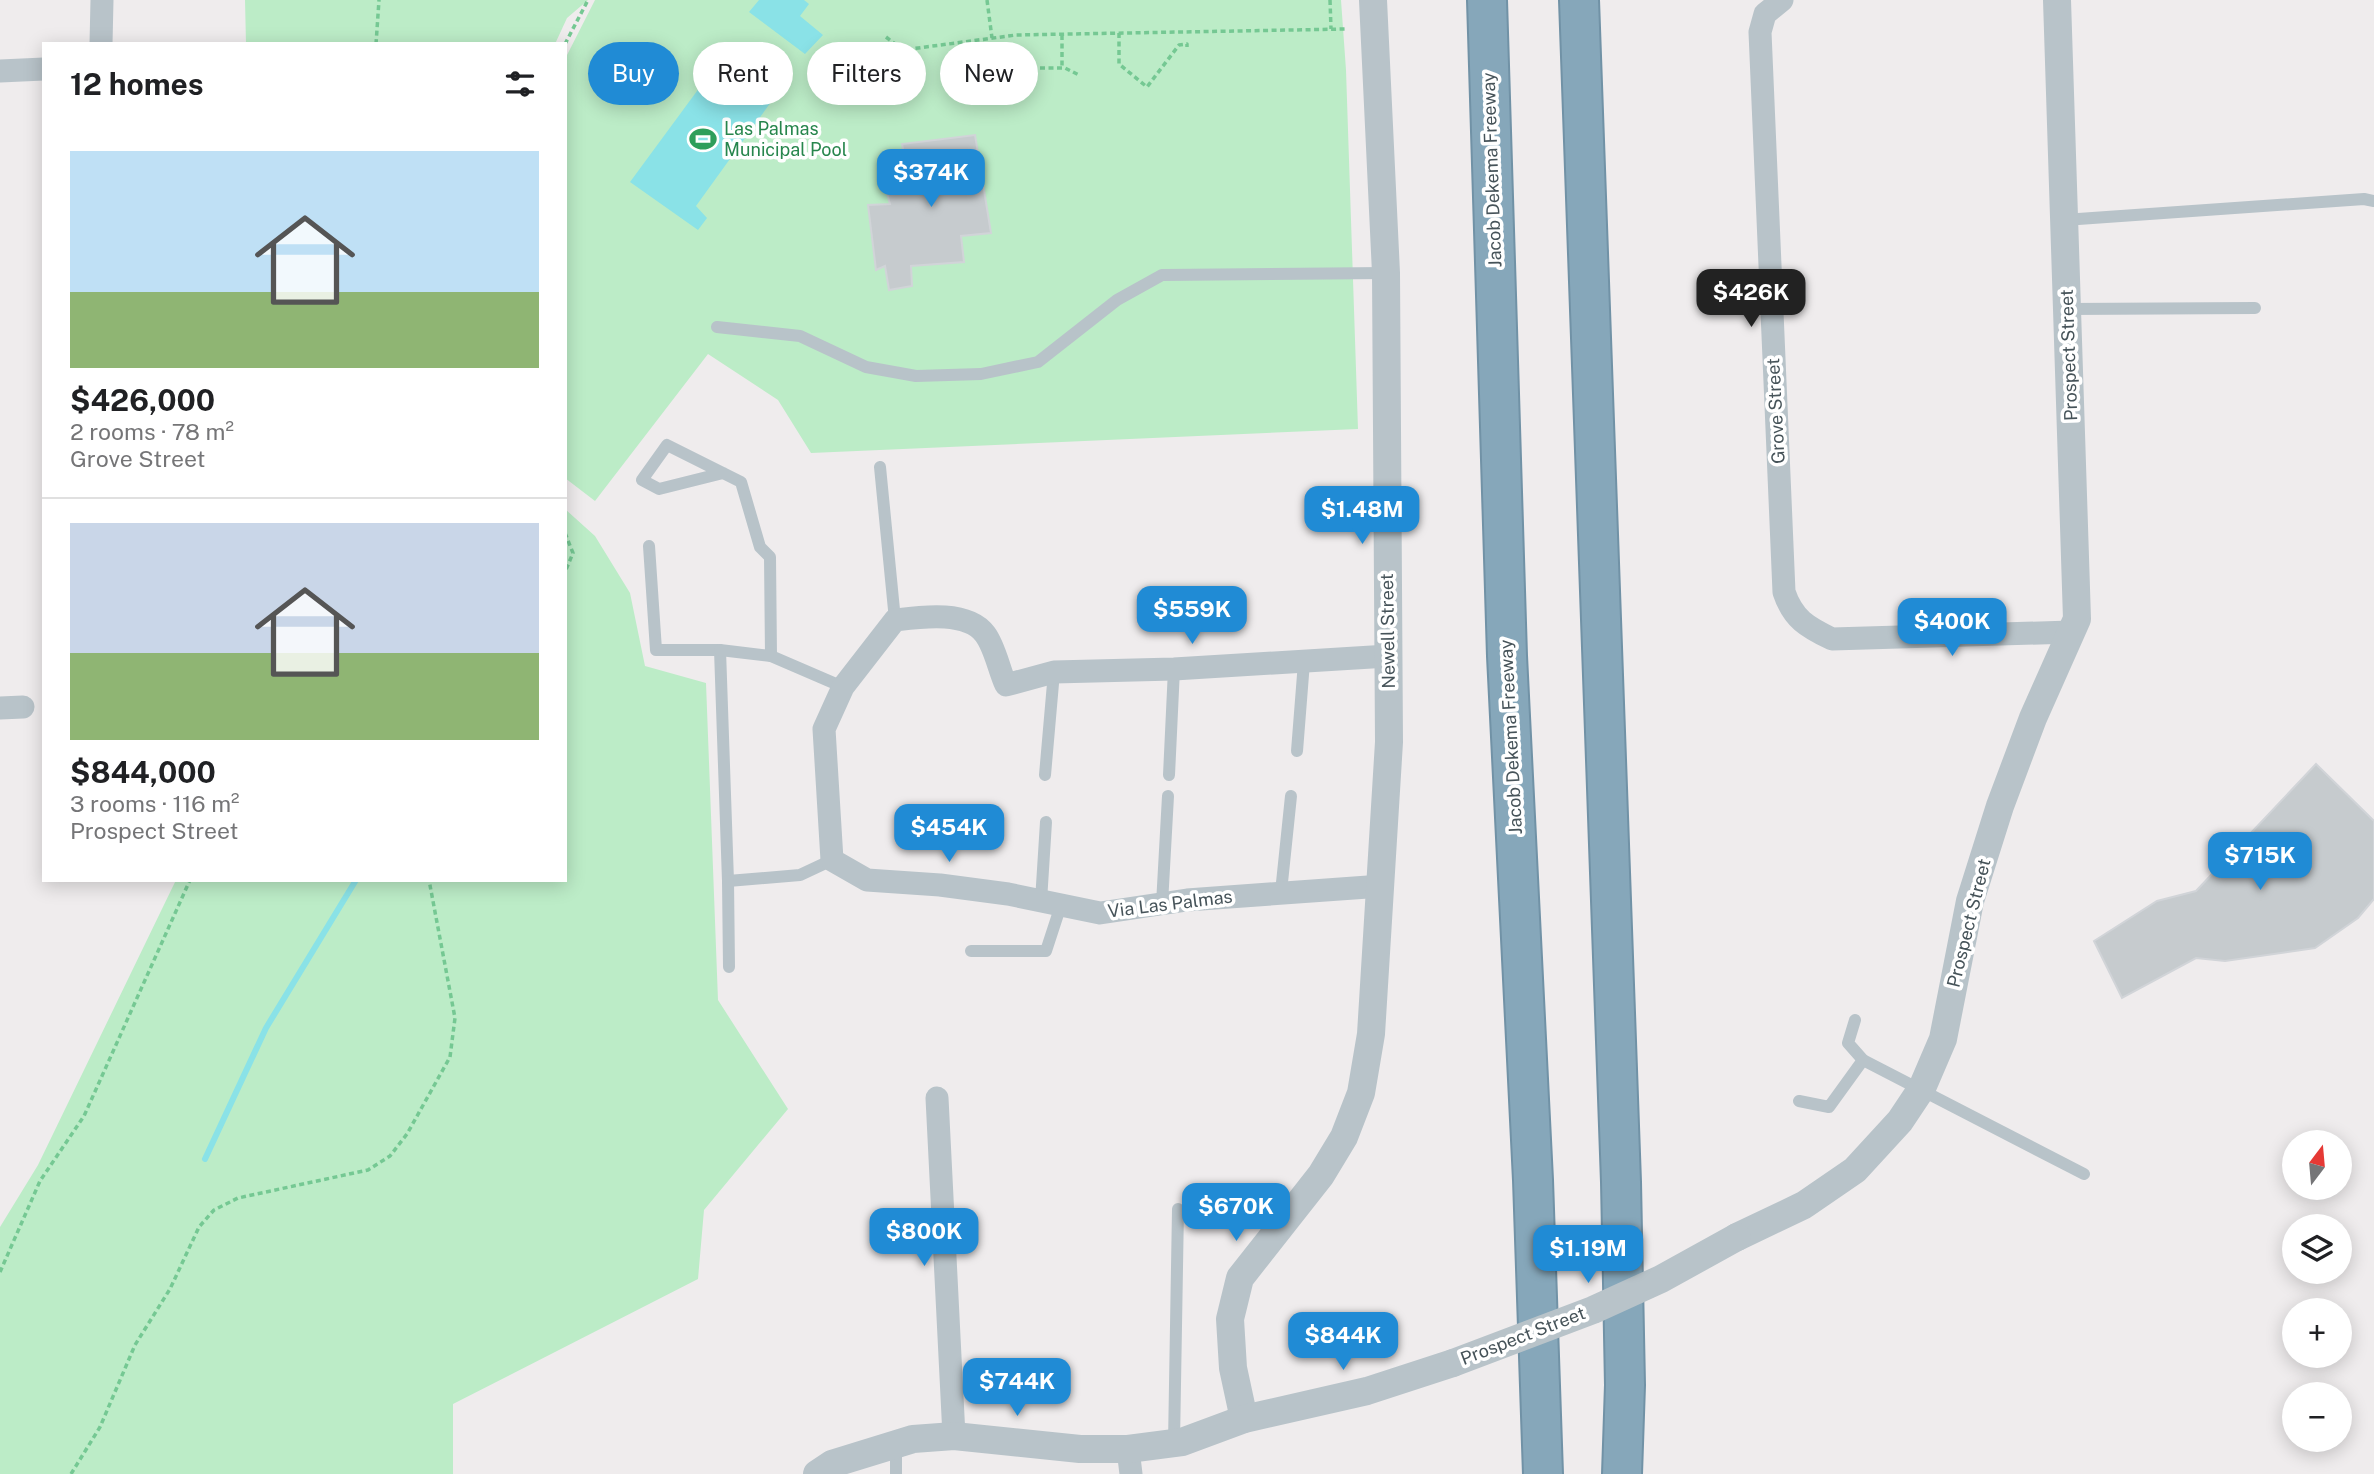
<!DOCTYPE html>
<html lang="en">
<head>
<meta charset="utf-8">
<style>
	:root { --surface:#fff; --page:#f2f2f2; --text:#202124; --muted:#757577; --line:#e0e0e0; --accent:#208bd5 }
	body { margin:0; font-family:"Public Sans",sans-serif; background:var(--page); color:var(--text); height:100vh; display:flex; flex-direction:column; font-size:26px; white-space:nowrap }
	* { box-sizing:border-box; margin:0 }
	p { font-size:23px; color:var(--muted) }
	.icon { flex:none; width:38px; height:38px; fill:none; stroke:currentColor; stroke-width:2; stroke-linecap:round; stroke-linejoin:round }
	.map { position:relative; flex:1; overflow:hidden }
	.side { position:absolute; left:42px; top:42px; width:525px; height:840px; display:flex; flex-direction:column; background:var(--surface); border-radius:0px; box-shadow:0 4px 18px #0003 }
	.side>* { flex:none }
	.guide { position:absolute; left:588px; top:42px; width:665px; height:63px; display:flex; gap:14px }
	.needle { width:46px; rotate:16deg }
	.tools { position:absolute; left:2282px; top:1130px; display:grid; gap:14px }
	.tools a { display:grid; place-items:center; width:70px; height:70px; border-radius:50%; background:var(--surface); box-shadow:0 4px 18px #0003; font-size:35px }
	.price { position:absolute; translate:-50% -60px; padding:0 16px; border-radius:14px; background:var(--accent); color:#fff; font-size:23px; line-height:46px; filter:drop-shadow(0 2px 4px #0008) }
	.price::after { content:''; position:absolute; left:50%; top:42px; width:21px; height:16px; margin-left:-10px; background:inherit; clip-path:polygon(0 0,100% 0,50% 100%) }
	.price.on { background:#222; color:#fff }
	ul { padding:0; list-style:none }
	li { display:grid; align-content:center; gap:14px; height:371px; padding:0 28px }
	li+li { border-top:2px solid var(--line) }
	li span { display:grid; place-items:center; height:217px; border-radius:0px; color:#555 }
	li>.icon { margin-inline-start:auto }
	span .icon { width:126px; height:126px; fill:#fffc; stroke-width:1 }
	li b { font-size:30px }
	h2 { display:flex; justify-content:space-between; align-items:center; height:84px; padding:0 28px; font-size:30px }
	.tag { padding:0 24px; border-radius:32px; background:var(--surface); box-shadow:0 4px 18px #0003; font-size:24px; line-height:63px }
	.tag.on { background:var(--accent); color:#fff }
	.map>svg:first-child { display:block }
</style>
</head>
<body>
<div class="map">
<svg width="2374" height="1474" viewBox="0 0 2374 1474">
	<rect width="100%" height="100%" fill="#efeced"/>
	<g fill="#bcecc7">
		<polygon points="245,0 588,0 567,18 555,44 246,44"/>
		<polygon points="595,0 1341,0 1346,70 1358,429 811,453 778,400 708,354 595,501 565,478 565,59"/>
		<polygon points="565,509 595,536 630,593 645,666 706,683 718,1000 788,1109 704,1210 698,1279 453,1404 453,1474 0,1474 0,1227 38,1165 176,880 565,880"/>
	</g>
	<g fill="#8ae2e7">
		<polygon points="759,0 804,0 809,4 800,16 823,35 805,54 749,12"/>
		<polygon points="725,53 776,95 696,206 707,218 698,230 630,182"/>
	</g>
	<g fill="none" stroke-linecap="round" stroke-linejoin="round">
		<polyline stroke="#8ae2e7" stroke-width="6" points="205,1159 266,1028 356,880"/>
	</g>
	<g fill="#c6cbce" stroke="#d1d4d8" stroke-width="2">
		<polygon points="975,135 991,233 961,236 964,262 911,266 912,286 889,290 885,266 876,270 868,205 890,204 887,193 912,190 902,144"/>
		<polygon points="2316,764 2374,821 2374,899 2358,918 2315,948 2225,961 2196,958 2122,998 2094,941 2157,901 2196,891"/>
	</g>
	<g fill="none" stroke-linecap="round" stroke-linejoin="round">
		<defs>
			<g id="motorway">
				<polyline points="1487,0 1507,656 1533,1180 1543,1474"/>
				<polyline points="1579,0 1621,1182 1625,1385 1622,1474"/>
			</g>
		</defs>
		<use href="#motorway" stroke="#7192a6" stroke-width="42"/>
		<g stroke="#75c893" stroke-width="3.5" stroke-dasharray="5 3.5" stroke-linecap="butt">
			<polyline points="987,0 992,38"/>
			<polyline points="1330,0 1331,29"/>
			<polyline points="1119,33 1119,64 1147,87 1179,45 1187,44 1187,47"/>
			<polyline points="1062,35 1062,68"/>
			<polyline points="886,37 903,50 1016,35 1346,29"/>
			<polyline points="376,44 379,0"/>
			<polyline points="565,44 588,0"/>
			<polyline points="1040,68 1065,68 1079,75"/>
			<polyline points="565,533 573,553 565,572"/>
			<polyline points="0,1272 40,1181 84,1116 190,880"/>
			<polyline points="71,1474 100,1427 135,1345 170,1289 199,1227 214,1210 238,1198 368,1170 390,1156 407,1134 450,1057 455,1018 429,880"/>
		</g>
		<g stroke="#b8c3c9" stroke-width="12">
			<polyline points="2064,220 2364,199 2374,201"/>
			<polyline points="2067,309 2255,308"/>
			<polyline points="717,327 800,336 866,367 916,376 981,374 1038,362 1117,300 1162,275 1386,273"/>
			<polyline points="880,467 895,620"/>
			<polyline points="723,473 659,489 642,480 667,445 741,482 760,547 770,557 771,656"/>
			<polyline points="649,546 656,650 720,650 728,881 800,875 832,860"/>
			<polyline points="720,650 771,656 843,687"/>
			<polyline points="1297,751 1304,662"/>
			<polyline points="1045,775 1054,672"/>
			<polyline points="1169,775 1174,669"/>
			<polyline points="728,881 729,967"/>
			<polyline points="1281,892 1291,796"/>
			<polyline points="1041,901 1046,822"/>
			<polyline points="1162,904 1168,796"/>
			<polyline points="971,951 1046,951 1061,905"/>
			<polyline points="1855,1020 1848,1043 1863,1060"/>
			<polyline points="1799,1101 1829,1107 1863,1060 2084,1174"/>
			<polyline points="1174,1443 1178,1209"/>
			<polyline points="896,1445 896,1474"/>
		</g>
		<g stroke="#b8c3c9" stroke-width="23">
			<path d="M 1782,0 L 1765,14 L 1760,32 L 1784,592 C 1793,619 1807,627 1832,639 L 2071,632"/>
			<polyline points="101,44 102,0"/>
			<polyline points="0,71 44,69"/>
			<polyline points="0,708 23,707"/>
			<path d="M 1382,886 L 1187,900 L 1100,913 L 1008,894 L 940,885 L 867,880 L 832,860 L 824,729 L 843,687 L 895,620 C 920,617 967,610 985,634 C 995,647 999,670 1006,685 L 1054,672 L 1174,669 L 1388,656"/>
			<polyline points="937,1098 954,1436"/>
			<polyline points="1128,1449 1131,1474"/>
		</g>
		<g stroke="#b8c3c9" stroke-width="28">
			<polyline points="1737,1237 1804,1205 1855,1170 1900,1121 1922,1088 1943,1039 1970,901 2000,806 2033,718 2077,619 2057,0"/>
			<polyline points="1244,1419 1233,1368 1230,1319 1240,1278 1321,1175 1344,1137 1361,1093 1371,1034 1389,742 1386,273 1373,0"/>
			<polyline points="817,1474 832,1464 913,1439 954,1436 1080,1449 1128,1449 1182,1442 1244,1419 1367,1391 1453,1363"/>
		</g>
		<use href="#motorway" stroke="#86a7ba" stroke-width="38"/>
		<polyline stroke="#b8c3c9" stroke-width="28" points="1453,1363 1593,1310 1661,1279 1737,1237"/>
	</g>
	<defs>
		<symbol id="stadium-bare" viewBox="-9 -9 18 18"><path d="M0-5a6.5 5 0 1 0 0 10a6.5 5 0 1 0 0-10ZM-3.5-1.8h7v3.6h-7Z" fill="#2e9e5b" stroke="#fff" stroke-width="2.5" paint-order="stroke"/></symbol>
	</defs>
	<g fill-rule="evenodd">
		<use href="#stadium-bare" x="684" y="120" width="38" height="38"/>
	</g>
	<g text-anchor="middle" stroke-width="7" stroke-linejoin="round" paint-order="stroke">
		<g font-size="18" fill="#27864d" stroke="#fff" text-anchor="start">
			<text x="724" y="135">Las Palmas<tspan x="724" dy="21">Municipal Pool</tspan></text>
		</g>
		<g font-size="18" fill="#465359" stroke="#fff">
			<text transform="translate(1492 170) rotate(-92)" y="6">Jacob Dekema Freeway</text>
			<text transform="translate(2069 355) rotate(-92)" y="6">Prospect Street</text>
			<text transform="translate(1776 411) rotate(-93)" y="6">Grove Street</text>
			<text transform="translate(1388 631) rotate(-91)" y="6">Newell Street</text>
			<text transform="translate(1511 737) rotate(-93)" y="6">Jacob Dekema Freeway</text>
			<text transform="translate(1170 904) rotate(-7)" y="6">Via Las Palmas</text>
			<text transform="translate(1969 923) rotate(-76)" y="6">Prospect Street</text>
			<text transform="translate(1523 1336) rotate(-21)" y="6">Prospect Street</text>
		</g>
	</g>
</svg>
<div class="tools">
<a><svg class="needle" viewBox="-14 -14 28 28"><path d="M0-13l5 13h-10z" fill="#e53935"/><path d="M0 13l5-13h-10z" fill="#757577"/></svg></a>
<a><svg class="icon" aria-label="layers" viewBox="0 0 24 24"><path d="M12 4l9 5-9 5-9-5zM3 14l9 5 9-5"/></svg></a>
<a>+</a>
<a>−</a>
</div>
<b class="price" style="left:931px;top:209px">$374K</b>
<b class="price on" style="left:1751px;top:329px">$426K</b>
<b class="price" style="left:1362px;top:546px">$1.48M</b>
<b class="price" style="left:1192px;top:646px">$559K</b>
<b class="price" style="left:1952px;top:658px">$400K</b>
<b class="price" style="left:949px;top:864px">$454K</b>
<b class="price" style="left:2260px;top:892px">$715K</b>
<b class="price" style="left:1236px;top:1243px">$670K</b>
<b class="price" style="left:924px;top:1268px">$800K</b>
<b class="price" style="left:1588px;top:1285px">$1.19M</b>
<b class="price" style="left:1343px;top:1372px">$844K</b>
<b class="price" style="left:1017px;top:1418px">$744K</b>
<div class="guide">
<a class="tag on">Buy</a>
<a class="tag">Rent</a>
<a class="tag">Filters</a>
<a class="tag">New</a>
</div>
<section class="side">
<h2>12 homes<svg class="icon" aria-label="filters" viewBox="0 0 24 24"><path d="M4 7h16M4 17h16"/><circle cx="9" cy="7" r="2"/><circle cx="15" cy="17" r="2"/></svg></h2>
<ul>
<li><span style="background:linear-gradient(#bfe0f5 65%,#8fb573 0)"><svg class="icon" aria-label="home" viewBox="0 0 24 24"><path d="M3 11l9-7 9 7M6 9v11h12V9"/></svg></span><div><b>$426,000</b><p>2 rooms · 78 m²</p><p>Grove Street</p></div></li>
<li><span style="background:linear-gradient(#c9d6e8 60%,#8fb573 0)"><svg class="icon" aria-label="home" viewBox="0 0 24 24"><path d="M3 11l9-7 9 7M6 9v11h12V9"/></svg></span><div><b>$844,000</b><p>3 rooms · 116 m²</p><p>Prospect Street</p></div></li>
</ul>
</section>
</div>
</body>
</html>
